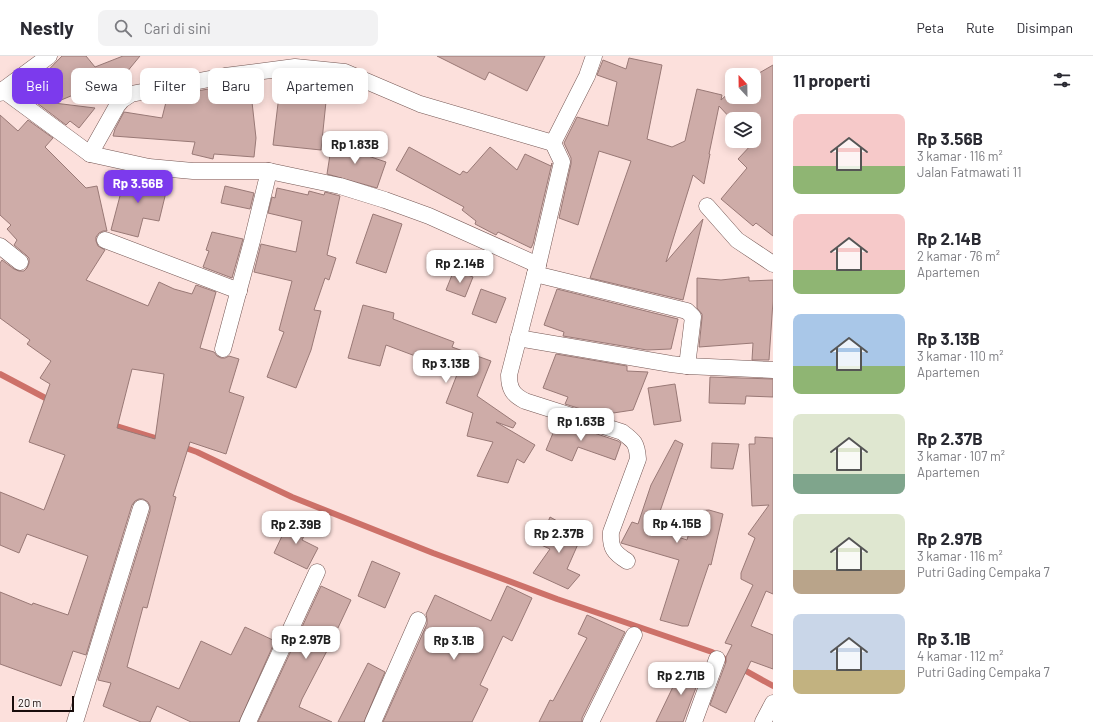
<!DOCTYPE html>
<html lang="id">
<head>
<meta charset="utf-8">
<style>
	:root { --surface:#fff; --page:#f2f2f3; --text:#2b2b33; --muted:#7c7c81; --line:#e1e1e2; --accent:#7c3aed }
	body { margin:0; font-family:Barlow,sans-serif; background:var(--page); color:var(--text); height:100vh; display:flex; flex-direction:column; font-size:15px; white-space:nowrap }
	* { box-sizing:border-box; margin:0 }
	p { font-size:13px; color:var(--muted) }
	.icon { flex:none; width:22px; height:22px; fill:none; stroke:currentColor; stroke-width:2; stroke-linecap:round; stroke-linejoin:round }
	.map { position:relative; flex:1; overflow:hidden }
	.panel { display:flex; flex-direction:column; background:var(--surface); width:320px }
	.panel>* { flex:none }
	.guide { position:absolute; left:12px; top:12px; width:380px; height:36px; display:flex; gap:8px }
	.needle { width:26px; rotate:338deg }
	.controls { position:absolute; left:725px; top:12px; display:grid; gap:8px }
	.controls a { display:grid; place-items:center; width:36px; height:36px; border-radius:8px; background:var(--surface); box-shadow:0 2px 10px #0003; font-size:20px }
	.scale { position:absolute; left:12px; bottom:10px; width:62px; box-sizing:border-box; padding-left:4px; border:2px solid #180c0b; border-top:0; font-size:11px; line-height:14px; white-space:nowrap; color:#180c0b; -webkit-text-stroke:3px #faf3f2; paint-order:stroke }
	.price { position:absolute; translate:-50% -34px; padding:0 9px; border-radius:8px; background:#fff; color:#222; font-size:13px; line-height:26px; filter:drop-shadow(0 1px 2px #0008) }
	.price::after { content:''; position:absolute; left:50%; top:24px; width:12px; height:9px; margin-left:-6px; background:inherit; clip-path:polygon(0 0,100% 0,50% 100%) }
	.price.selected { background:var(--accent); color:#fff }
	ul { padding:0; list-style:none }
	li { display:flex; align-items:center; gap:12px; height:100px; padding:0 20px }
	li span { display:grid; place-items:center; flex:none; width:112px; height:80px; border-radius:8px; color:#555 }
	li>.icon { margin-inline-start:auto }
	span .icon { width:48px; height:48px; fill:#fffc; stroke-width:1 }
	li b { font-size:17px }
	h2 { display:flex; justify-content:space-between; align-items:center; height:48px; padding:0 20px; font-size:17px }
	.pill { padding:0 14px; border-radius:8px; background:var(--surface); box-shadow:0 2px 10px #0003; font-size:14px; line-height:36px }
	.pill.selected { background:var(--accent); color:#fff }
	header { display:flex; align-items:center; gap:24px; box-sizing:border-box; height:56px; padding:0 20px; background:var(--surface); border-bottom:1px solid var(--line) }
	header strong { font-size:19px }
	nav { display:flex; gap:22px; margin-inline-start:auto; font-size:14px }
	.search { width:280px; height:36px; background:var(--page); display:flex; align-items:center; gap:10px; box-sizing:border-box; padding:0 14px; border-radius:8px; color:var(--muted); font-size:15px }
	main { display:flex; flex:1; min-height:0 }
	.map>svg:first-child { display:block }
</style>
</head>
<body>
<header>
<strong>Nestly</strong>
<div class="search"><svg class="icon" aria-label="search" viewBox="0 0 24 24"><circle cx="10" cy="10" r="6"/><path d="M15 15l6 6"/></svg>Cari di sini</div>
<nav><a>Peta</a><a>Rute</a><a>Disimpan</a></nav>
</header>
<main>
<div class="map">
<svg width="773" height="666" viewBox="0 0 773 666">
	<rect width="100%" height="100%" fill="#fce0dc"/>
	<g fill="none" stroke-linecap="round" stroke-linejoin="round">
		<g stroke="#cd7169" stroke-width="6">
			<polyline points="0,318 51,345"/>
			<polyline points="110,368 162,384"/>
			<polyline points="180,390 197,396 292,441 433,497 557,543 712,596 773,630"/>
		</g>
	</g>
	<g fill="#ceaca8" stroke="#997976" fill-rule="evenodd">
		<polygon points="62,0 86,0 95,11 123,0 140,0 126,17 54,47 95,52 79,72 70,65 66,69 25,38"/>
		<polygon points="437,0 545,0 527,35 489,16 485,24"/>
		<polygon points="629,2 662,9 647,83 672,91 685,85 697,33 722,39 721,44 732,34 732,41 754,41 754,20 773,9 773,180 756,167 753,170 721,143 747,112 738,103 753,87 752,85 754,85 754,63 732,63 732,64 719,50 709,98 710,98 704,128 693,119 666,206 703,163 683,244 590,222 631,105 599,95 578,169 559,162 571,108 571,102 564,87 577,61 608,70 617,26 597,19 603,4 626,13"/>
		<polygon points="244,27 250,28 256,82 254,101 214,98 213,103 192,98 195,86 113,80 115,73 124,56 162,62 166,46 179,45 179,38"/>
		<polygon points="280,31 327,36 321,94 273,89"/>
		<path d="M 0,59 L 18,75 L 28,64 L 53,82 L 45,91 L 86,132 L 97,130 L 107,175 L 103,175 L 99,177 L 96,181 L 96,185 L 98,190 L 105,194 L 86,224 L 148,250 L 159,226 L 174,233 L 192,238 L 196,229 L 216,236 L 200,292 L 214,296 L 217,300 L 221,302 L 225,302 L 229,300 L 239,303 L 229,336 L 244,341 L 226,398 L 190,386 L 173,440 L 176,441 L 147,552 L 143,551 L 127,611 L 179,633 L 201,585 L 231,599 L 245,571 L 275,585 L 239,666 L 191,666 L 157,650 L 150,666 L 141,666 L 103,650 L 111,627 L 98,624 L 150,455 L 150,450 L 148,446 L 143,443 L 139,443 L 135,445 L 132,449 L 86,599 L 73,595 L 61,630 L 0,608 L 0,536 L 32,549 L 33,547 L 68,559 L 88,500 L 27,478 L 19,497 L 0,489 L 0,436 L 44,454 L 65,399 L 29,386 L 50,328 L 40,322 L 51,305 L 27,288 L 30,284 L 0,262 L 0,207 L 2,204 L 14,213 L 19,215 L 24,215 L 27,212 L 29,207 L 29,202 L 26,199 L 14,189 L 17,184 L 7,173 L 11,169 L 0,159 ZM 132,313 L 164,318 L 155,383 L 117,372 Z"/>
		<polygon points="332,86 357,89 356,96 386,106 377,132 327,118"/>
		<polygon points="409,91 460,119 463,115 467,117 490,91 517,114 525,98 551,110 552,107 533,188 531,192 498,176 496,179 475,168 476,165 462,154 464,151 396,114"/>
		<polygon points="126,117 168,128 159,165 143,162 138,181 111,174"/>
		<polygon points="225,130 254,137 250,153 221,147"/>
		<polygon points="277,132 308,139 309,135 324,139 325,136 340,140 327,199 336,202 329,224 325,222 314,254 321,255 311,294 296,332 267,321 284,276 279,274 292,225 254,216 261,188 296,196 302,165 268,157 272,141 275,142"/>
		<polygon points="373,158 402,168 386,217 356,207"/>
		<polygon points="212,176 243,183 232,222 203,211 209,195 206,194"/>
		<polygon points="454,214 473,221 465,241 446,234"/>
		<polygon points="749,221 749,225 773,224 773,245 769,304 752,304 753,287 699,291 702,262 702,258 697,252 697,222 721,224"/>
		<polygon points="481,233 506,242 496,267 472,258"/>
		<polygon points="557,233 678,263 671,293 647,294 563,280 564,276 544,269"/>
		<polygon points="363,249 394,257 393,263 454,286 452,291 491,305 477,340 516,367 513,372 496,366 535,389 524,407 517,403 508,427 477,420 493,386 467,380 473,357 446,347 458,316 386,289 380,310 348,302"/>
		<polygon points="556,298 627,310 627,315 648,316 633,354 600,359 565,348 568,341 543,332"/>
		<polygon points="710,321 773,323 773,341 746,340 745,348 709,347"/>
		<polygon points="675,328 681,365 654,369 648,332"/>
		<polygon points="558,365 618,385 621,387 615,404 578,391 572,405 546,394"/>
		<polygon points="755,381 773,382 773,538 766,535 751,570 773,579 773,613 751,605 726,657 710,649 726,606 726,601 732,589 725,587 753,529 741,523 741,517 755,482 748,478 769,449 752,450 749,388 755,388"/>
		<polygon points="675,384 683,388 654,473 687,484 695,455 709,454 723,458 711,509 709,508 688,570 682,570 660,564 679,504 621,487 632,466 638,468 651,429"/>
		<polygon points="712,387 739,388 733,413 711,412"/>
		<polygon points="291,461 309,470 302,484 318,492 307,513 274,497"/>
		<polygon points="550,461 582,479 567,513 580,519 568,533 533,517 550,493 539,488"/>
		<polygon points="372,505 400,517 385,552 358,540"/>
		<polygon points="321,530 351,544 330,589 302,643 299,651 332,666 258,666"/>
		<polygon points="507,530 532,542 512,585 503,580 480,629 488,633 472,666 383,666 427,568 427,563 426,558 435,539 491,565"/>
		<polygon points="587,559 625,576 582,662 582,666 539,666 550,644 553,645 587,582 578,578"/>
		<polygon points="368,607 385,616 364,666 338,666"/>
		<polygon points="684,608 702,614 703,613 683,666 656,666"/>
	</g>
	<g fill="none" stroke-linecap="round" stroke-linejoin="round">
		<defs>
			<g id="minor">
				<path d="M 594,0 L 587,20 L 553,87 L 562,106 L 538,209 L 535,218 L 509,319 C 509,333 513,339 525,345 L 622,376 C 634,385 637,387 638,403 L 611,476 C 610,492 614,497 627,505"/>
				<polyline points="3,34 49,0"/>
				<polyline points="0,37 3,34 90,98 149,111 193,115 269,115"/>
				<polyline points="90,98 117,50 122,44 131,38 225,20 295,11 345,16 420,48 553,87"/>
				<polyline points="707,150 737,184 773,208"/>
				<polyline points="105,184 239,235"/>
				<polyline points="0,190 20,206"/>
				<polyline points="518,282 671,308 687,310 693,261 687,255 535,218"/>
				<polyline points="223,293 252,185 269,115 340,130 385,144 429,160 538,209"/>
				<polyline points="687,310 773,314"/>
				<polyline points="75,666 141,452"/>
				<polyline points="248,666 317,516"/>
				<polyline points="373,666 418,564"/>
				<polyline points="591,666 634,579"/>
				<polyline points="694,666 717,603"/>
				<polyline points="763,666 773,647"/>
			</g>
		</defs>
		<use href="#minor" stroke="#755754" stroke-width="17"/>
		<use href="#minor" stroke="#fff" stroke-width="16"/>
	</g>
</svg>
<div class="controls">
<a><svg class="needle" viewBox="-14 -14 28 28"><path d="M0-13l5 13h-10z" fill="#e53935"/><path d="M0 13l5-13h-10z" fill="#7c7c81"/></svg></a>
<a><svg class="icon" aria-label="layers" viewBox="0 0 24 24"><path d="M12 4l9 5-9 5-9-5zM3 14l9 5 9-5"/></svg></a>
</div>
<div class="scale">20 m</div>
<b class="price" style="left:355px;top:109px">Rp 1.83B</b>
<b class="price selected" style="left:138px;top:148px">Rp 3.56B</b>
<b class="price" style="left:460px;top:228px">Rp 2.14B</b>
<b class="price" style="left:446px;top:328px">Rp 3.13B</b>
<b class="price" style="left:581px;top:386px">Rp 1.63B</b>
<b class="price" style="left:677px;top:488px">Rp 4.15B</b>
<b class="price" style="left:296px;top:489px">Rp 2.39B</b>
<b class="price" style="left:559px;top:498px">Rp 2.37B</b>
<b class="price" style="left:306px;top:604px">Rp 2.97B</b>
<b class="price" style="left:454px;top:605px">Rp 3.1B</b>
<b class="price" style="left:681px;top:640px">Rp 2.71B</b>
<div class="guide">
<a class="pill selected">Beli</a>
<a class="pill">Sewa</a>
<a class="pill">Filter</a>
<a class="pill">Baru</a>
<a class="pill">Apartemen</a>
</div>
</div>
<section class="panel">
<h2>11 properti<svg class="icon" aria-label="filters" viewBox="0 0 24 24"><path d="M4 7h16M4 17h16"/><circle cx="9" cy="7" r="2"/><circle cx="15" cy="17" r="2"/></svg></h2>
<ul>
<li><span style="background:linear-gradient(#f6c9c9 65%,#8fb573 0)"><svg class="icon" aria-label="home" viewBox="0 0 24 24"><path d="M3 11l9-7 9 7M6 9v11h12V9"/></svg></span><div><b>Rp 3.56B</b><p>3 kamar · 116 m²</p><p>Jalan Fatmawati 11</p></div></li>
<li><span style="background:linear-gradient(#f6c9c9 70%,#8fb573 0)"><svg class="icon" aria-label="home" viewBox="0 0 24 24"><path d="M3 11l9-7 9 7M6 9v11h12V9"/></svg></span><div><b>Rp 2.14B</b><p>2 kamar · 76 m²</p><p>Apartemen</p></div></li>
<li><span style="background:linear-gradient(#a9c7e8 65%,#8fb573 0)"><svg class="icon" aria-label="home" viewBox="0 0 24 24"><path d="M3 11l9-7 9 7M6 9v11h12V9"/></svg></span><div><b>Rp 3.13B</b><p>3 kamar · 110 m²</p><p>Apartemen</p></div></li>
<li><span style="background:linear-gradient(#dfe7d0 75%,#7fa58c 0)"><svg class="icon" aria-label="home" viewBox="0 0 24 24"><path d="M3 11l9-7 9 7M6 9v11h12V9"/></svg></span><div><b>Rp 2.37B</b><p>3 kamar · 107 m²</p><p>Apartemen</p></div></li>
<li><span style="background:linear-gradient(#dfe7d0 70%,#b9a48a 0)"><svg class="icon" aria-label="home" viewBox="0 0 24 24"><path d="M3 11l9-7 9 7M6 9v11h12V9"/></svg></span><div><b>Rp 2.97B</b><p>3 kamar · 116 m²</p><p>Putri Gading Cempaka 7</p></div></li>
<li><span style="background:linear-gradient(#c9d6e8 70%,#c2b280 0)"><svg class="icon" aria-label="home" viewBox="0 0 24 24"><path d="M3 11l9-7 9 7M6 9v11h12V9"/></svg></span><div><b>Rp 3.1B</b><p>4 kamar · 112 m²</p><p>Putri Gading Cempaka 7</p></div></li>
</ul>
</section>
</main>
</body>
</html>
